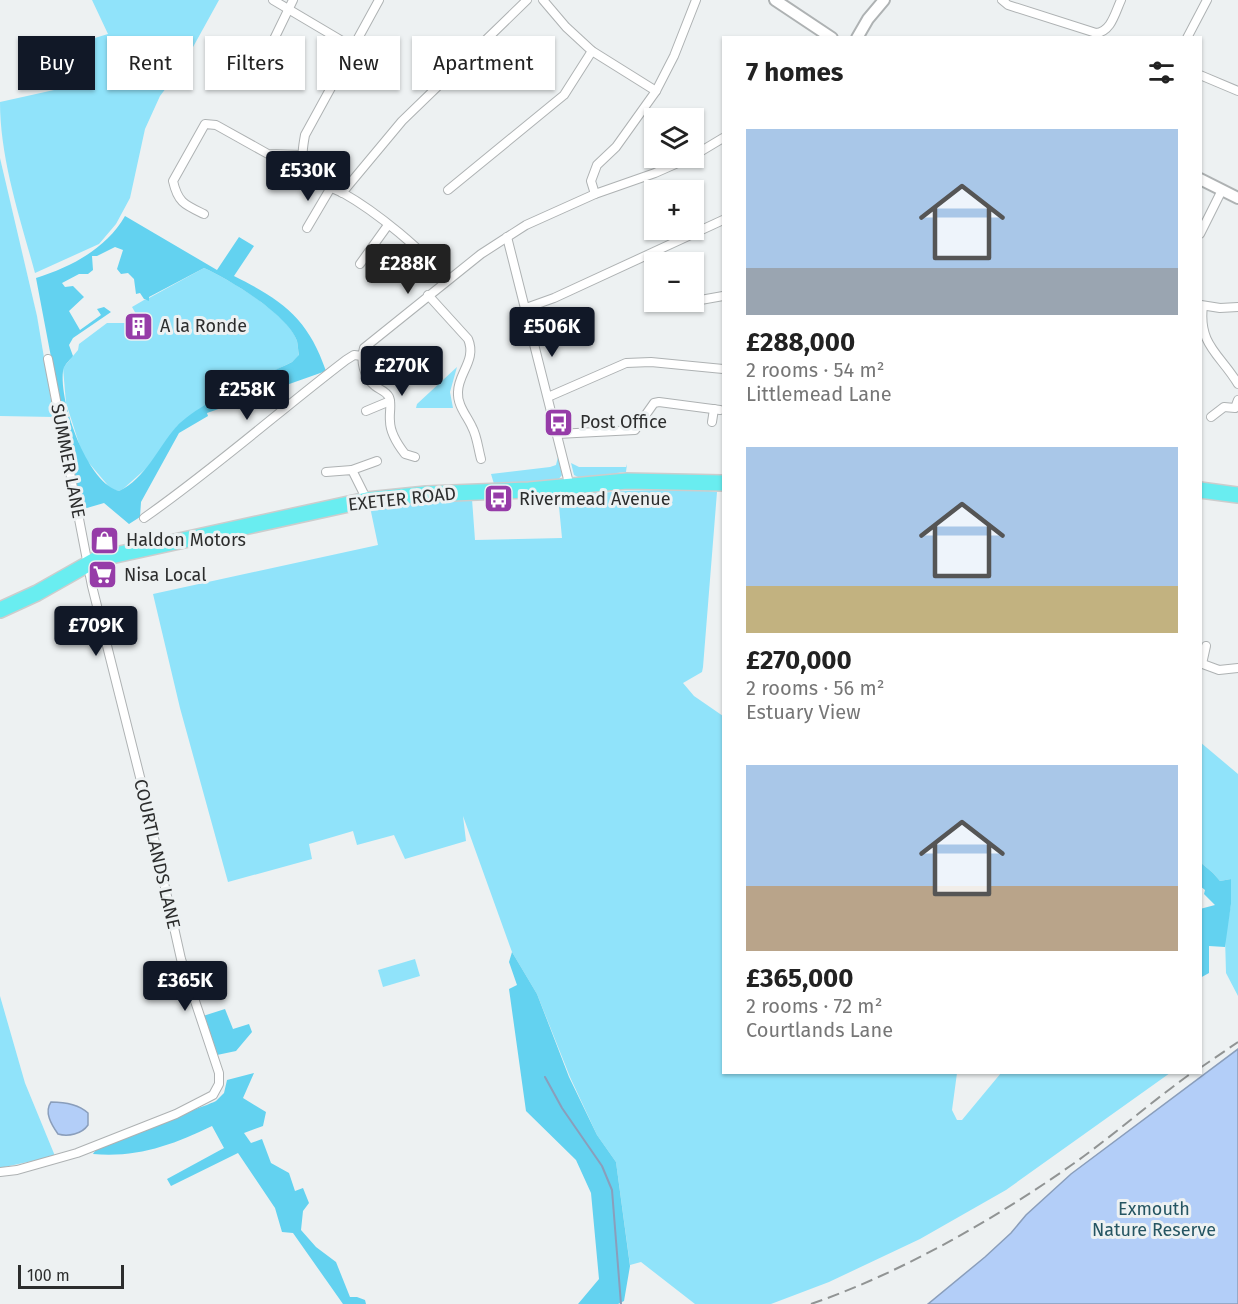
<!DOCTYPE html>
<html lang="en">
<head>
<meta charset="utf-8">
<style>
	:root { --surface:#fff; --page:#f2f2f2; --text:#222; --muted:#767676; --accent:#111827 }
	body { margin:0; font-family:"Fira Sans",sans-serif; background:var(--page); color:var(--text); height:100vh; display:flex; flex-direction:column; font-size:22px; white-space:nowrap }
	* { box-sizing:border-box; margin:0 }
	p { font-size:20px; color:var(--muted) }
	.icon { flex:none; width:33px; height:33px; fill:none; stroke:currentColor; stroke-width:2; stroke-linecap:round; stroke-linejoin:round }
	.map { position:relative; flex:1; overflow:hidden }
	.details { position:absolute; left:722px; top:36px; width:480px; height:1038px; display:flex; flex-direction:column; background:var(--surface); border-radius:0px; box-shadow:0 2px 4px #0004 }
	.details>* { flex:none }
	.hud { position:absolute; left:18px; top:36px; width:570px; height:54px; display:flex; gap:12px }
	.tools { position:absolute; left:644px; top:108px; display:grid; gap:12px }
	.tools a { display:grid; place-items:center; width:60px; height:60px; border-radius:0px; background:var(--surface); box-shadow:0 2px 4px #0004; font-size:30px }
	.scale { position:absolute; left:18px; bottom:15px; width:106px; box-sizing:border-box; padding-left:6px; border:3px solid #2c2d2d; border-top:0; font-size:16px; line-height:21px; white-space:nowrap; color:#2c2d2d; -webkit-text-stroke:4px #edf1f2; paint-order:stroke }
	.price { position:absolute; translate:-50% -51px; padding:0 14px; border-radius:6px; background:var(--accent); color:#fff; font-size:20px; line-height:39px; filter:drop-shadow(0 2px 3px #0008) }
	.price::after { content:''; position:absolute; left:50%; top:36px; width:18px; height:14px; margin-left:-9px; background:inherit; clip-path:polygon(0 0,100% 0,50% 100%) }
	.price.selected { background:#222; color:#fff }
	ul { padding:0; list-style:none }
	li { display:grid; align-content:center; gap:12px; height:318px; padding:0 24px }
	li span { display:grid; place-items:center; height:186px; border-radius:0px; color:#555 }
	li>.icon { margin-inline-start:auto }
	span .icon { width:108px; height:108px; fill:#fffc; stroke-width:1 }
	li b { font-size:26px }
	h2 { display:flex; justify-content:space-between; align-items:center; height:72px; padding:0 24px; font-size:26px }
	.tag { padding:0 21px; border-radius:0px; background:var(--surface); box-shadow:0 2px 4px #0004; font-size:21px; line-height:54px }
	.tag.selected { background:var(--accent); color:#fff }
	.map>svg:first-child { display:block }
</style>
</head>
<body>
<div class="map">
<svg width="1238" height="1304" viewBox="0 0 1238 1304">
	<rect width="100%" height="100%" fill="#edf1f2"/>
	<g fill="#90e3fa">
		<path d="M 92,0 L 219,0 L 182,67 L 160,96 L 145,129 L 130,198 L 116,224 L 99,244 L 35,273 C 20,218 0,159 0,102 L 54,90 L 45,53 L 108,34 Z"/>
		<polygon points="0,158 37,316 54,417 0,416"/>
		<path d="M 204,268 C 229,279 289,315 297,341 C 298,345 298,351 299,356 L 292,362 L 212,401 L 177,426 L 150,465 L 123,489 L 119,491 L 111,489 L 83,456 L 66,403 L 63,368 L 78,350 L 79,344 L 107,323 L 127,323 L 128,330 L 134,335 L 146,334 L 149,322 L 144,314 L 136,314 L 132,307 L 144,300 L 148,300 L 149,298 Z"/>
		<polygon points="457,367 450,392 453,408 416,408 417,404"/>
		<polygon points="558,457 562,475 558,480 494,484 491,474 550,467 556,465"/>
		<polygon points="571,463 579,467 626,467 627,464 626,472 617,473 617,475 582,479 574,475"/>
		<polygon points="693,489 717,492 703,667 702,672 683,683 694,696 723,716 723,1072 957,1073 952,1110 957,1120 962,1120 1001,1073 1170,1073 1006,1190 920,1239 829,1282 771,1304 695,1304 641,1262 630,1265 616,1162 597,1135 570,1077 537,994 512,952 463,816 466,841 405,859 394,835 357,845 353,831 309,844 312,859 228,882 180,708 153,594 378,545 370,507 422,501 472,499 475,540 562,538 558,496 626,491"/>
		<polygon points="1200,742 1238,774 1238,996 1226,973 1225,937 1231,904 1231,879 1220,881 1213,873 1200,862"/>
		<polygon points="415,959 420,976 383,987 378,970"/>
		<polygon points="0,996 25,1083 55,1156 0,1168"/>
	</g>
	<g fill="#63d2f0" fill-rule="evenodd">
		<path d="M 125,216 L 217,270 L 239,237 L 254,246 L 234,276 C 282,300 308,318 326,371 L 207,413 L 208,416 L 179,433 L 141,502 L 140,517 L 129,524 L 104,503 L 80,510 L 36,278 C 71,267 106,249 125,216 ZM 115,247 L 123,250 L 117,269 L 121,274 L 128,273 L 134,279 L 136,294 L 140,293 L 144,299 L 149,301 L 149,297 L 204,268 C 229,279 288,315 297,341 C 298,345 298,351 299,355 L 292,362 C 261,377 199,402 176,427 C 157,449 146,478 119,491 C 87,483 59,402 63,371 C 63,366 69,361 73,356 L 69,345 L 73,338 L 111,312 L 104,307 L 97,309 L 101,315 L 80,330 L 69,311 L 84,297 L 73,286 L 65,287 L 62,283 L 79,274 L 88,274 L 93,270 L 92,256 L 97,256 Z"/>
		<polygon points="1200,862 1213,873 1220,881 1231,879 1231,904 1225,947 1209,946 1209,973 1200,978 1200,909 1215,905 1204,894 1205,890 1200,886"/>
		<polygon points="512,952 537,994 569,1077 597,1135 616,1162 630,1266 624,1301 618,1304 578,1304 599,1279 591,1193 576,1160 526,1111 509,989 517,985 509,962"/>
		<polygon points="225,1009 233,1029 249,1024 252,1032 236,1051 217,1055 203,1016"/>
		<path d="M 254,1073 L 243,1098 L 266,1112 L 263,1126 L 244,1133 L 251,1143 L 262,1139 L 271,1163 L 289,1173 L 295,1191 L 303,1188 L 309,1203 L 303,1211 L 301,1230 L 316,1247 L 336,1262 L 350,1297 L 357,1297 L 365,1300 L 366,1304 L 343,1304 L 293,1233 L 282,1232 L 275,1208 L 238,1153 L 171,1186 L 167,1179 L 224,1148 L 212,1126 C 173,1145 137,1158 93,1154 C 105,1135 191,1113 216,1101 L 224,1093 L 227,1080 Z"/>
	</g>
	<g fill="#b3cef8" stroke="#8a9ebb" stroke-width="1.5">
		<polygon points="1238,1049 1238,1304 928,1304 985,1257 1011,1233 1026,1215 1071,1174"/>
		<path d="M 51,1102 C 64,1102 78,1104 88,1113 L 88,1125 C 82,1134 68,1137 58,1134 C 51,1124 44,1112 51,1102 Z"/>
	</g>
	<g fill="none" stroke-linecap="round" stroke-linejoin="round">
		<polyline stroke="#8a9ebb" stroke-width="2" points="545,1077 562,1108 602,1166 612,1190 621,1304"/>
	</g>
	<circle fill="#707375" cx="139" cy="326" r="10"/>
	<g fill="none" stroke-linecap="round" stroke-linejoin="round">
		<defs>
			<g id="street">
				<polyline points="273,0 354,48"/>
				<path d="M 379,0 L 305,135 C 303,146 301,157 305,167 C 311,182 331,187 343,193 C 375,211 425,251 446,280"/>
				<polyline points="543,0 566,27 592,51 656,91"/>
				<path d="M 1002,0 L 1008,5 L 1096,33 C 1111,32 1115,13 1121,0"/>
				<polyline points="1187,38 1207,0"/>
				<polyline points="237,57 260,68 293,0"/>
				<polyline points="1200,75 1238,91"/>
				<polyline points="693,156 723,138"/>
				<polyline points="448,190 564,95 592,51"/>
				<polyline points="342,193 402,121 527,0"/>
				<polyline points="595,194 655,173 689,158"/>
				<path d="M 204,214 C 185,205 178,203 173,181 L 205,124 L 216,125 L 268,154 L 302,155"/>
				<polyline points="307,228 330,189"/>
				<polyline points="1200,234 1222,190"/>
				<polyline points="507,237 570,487"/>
				<polyline points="360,264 388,225"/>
				<path d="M 428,295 L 468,339 C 477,360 458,373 458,392 C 457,405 467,416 472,427 C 477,436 478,448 481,459"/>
				<polyline points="1201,305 1220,308 1238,307"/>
				<polyline points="667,306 723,296"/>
				<path d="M 1203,306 C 1198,345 1220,354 1238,384"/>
				<polyline points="526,308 554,298 723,220"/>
				<polyline points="548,397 626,363 651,362 723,369"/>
				<polyline points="366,411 390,401"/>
				<polyline points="1211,417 1224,407 1235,408 1238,400"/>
				<polyline points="712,422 714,409"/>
				<polyline points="557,434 635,430 654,403 659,402 720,410"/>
				<path d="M 415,457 L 405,454 C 398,445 390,432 390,421 C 389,413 392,404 389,397 C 386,391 380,390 375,386 C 364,378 360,360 364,348 L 481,254 L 526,225 L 595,194 L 591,181 L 597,165 L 616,147 L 656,91 L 674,56 L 696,0"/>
				<polyline points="352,470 377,461"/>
				<polyline points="326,472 352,470 367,500"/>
				<path d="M 144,518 C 214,469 278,412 346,360 L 354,355 L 362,356"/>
				<polyline points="1200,663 1219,670 1238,668"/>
				<polyline points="1202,664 1206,646"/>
				<polyline points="0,1172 17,1170 77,1153 176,1114 213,1095 219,1084 219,1073 181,959 144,793 92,586 48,359"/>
			</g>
			<g id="secondary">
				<polyline points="775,0 832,38"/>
				<polyline points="857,38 868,19 884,0"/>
				<polyline points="1200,179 1238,198"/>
			</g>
			<g id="highway">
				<polyline points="1200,490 1238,495"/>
				<polyline points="0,610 37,593 97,559 367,500 426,494 529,490 627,481 723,483"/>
			</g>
		</defs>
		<use href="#street" stroke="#aeb2b3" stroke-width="10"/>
		<use href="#secondary" stroke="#aeb2b3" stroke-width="14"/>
		<use href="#highway" stroke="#cccdcd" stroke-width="18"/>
		<use href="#street" stroke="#fff" stroke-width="8"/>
		<use href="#secondary" stroke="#fff" stroke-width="10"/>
		<use href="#highway" stroke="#69edf0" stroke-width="15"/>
		<g stroke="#919494" stroke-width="2" stroke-dasharray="12 6" stroke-linecap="butt">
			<polyline points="1200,1068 1238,1042"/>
			<path d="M 811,1304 C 901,1273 995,1219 1073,1164 C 1114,1135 1152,1101 1193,1072"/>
		</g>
	</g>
	<defs>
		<symbol id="building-square" viewBox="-11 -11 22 22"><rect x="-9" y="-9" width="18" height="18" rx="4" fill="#963ca8" stroke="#edf1f2"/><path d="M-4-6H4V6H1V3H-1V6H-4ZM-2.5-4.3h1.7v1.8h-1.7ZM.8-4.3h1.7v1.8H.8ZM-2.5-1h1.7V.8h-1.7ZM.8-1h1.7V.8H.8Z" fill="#fff"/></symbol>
		<symbol id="bus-square" viewBox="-11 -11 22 22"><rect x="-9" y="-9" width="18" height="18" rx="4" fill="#963ca8" stroke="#edf1f2"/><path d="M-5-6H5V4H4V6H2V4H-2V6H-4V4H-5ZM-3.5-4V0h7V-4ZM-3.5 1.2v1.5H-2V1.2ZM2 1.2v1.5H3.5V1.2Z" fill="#fff"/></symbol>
		<symbol id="shop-square" viewBox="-11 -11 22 22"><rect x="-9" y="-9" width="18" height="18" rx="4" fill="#963ca8" stroke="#edf1f2"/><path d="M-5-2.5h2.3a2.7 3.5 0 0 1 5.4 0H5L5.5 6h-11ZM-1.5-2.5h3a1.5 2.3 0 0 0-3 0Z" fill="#fff"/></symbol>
		<symbol id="supermarket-square" viewBox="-11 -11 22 22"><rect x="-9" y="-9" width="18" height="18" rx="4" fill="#963ca8" stroke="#edf1f2"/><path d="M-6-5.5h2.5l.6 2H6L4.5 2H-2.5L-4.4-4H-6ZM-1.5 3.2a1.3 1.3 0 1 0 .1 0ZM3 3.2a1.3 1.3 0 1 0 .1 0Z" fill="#fff"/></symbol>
	</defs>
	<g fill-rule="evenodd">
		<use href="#building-square" x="122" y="310" width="33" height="33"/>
		<use href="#bus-square" x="542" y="406" width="33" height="33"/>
		<use href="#bus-square" x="482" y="482" width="33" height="33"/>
		<use href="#shop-square" x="88" y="524" width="33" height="33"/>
		<use href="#supermarket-square" x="86" y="558" width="33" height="33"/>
	</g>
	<g text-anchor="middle" stroke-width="6" stroke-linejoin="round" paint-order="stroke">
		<g font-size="18" fill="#2c2d2d" stroke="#edf1f2" text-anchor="start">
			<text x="160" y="332">A la Ronde</text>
			<text x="580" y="428">Post Office</text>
			<text x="519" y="505">Rivermead Avenue</text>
			<text x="126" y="546">Haldon Motors</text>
			<text x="124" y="581">Nisa Local</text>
		</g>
		<g font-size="18" fill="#2c2d2d" stroke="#edf1f2">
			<text transform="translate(68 461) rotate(79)" y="6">SUMMER LANE</text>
			<text transform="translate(402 499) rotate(-6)" y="6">EXETER ROAD</text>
			<text transform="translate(157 854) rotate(77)" y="6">COURTLANDS LANE</text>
		</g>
		<g font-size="18" fill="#255562" stroke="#edf1f2">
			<text x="1154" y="1215">Exmouth<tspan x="1154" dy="21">Nature Reserve</tspan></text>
		</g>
	</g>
</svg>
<div class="tools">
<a><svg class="icon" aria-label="layers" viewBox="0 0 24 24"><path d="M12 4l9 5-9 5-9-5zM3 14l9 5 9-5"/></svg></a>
<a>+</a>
<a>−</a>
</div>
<div class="scale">100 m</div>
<b class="price" style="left:308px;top:202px">£530K</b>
<b class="price selected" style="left:408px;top:295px">£288K</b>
<b class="price" style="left:552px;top:358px">£506K</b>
<b class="price" style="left:402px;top:397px">£270K</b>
<b class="price" style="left:247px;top:421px">£258K</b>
<b class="price" style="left:96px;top:657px">£709K</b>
<b class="price" style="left:185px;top:1012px">£365K</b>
<div class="hud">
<a class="tag selected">Buy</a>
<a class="tag">Rent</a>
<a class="tag">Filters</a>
<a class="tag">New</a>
<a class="tag">Apartment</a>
</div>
<section class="details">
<h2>7 homes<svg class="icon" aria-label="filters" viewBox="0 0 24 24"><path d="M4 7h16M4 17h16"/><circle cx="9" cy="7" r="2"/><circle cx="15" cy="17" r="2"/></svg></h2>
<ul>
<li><span style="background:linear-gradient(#a9c7e8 75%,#9aa5b1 0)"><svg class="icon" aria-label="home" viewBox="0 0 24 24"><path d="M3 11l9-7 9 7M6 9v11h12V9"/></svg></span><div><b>£288,000</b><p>2 rooms · 54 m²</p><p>Littlemead Lane</p></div></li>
<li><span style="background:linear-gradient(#a9c7e8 75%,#c2b280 0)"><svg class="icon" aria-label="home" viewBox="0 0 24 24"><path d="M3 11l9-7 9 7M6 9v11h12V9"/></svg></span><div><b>£270,000</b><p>2 rooms · 56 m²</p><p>Estuary View</p></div></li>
<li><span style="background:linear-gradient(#a9c7e8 65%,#b9a48a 0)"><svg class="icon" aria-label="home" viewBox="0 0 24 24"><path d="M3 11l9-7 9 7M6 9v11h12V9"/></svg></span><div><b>£365,000</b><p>2 rooms · 72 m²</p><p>Courtlands Lane</p></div></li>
</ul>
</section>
</div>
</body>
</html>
